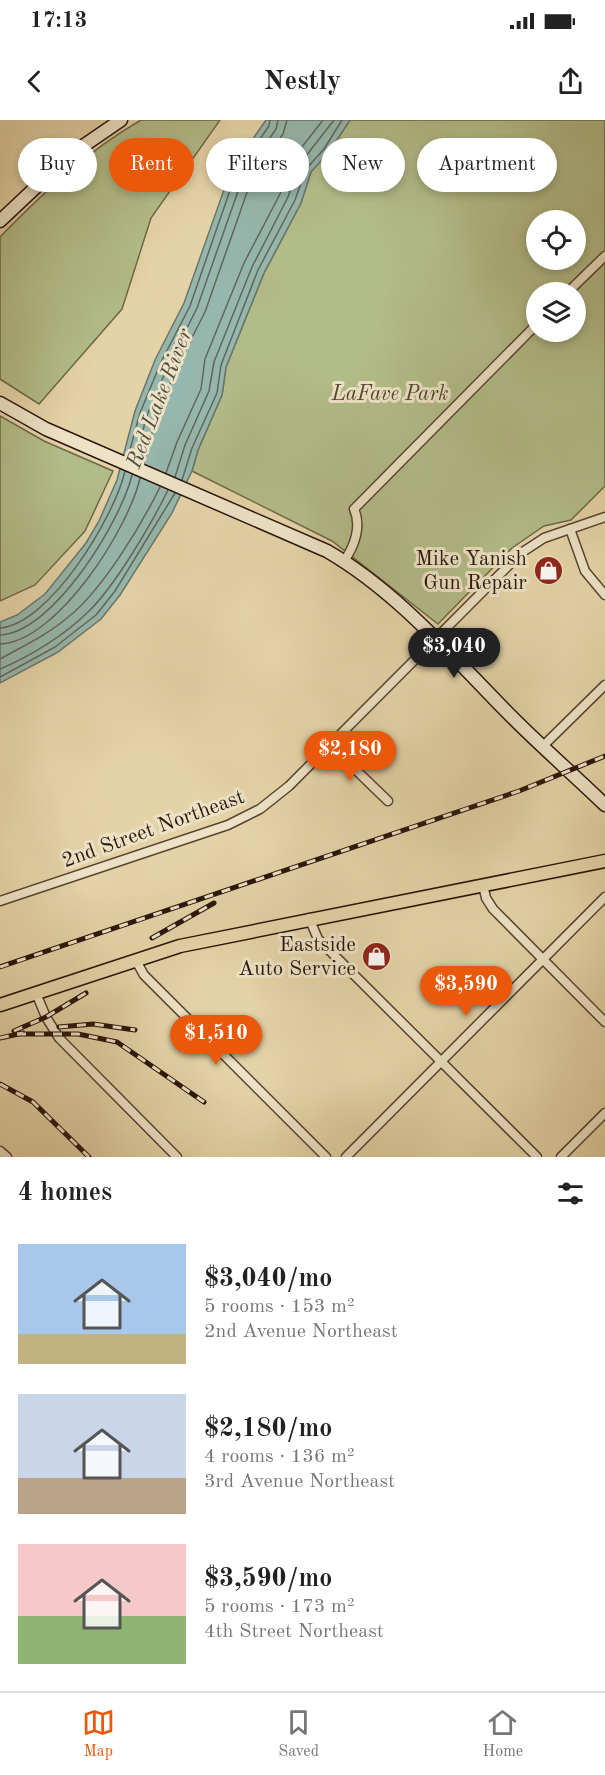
<!DOCTYPE html>
<html lang="en">
<head>
<meta charset="utf-8">
<style>
	:root { --surface:#fff; --page:#f2f2f2; --text:#222; --muted:#767676; --line:#e0e0e0; --accent:#ea580c }
	body { margin:0; font-family:"Old Standard TT",serif; background:var(--page); color:var(--text); height:100vh; display:flex; flex-direction:column; font-size:22px; white-space:nowrap }
	* { box-sizing:border-box; margin:0 }
	p { font-size:20px; color:var(--muted) }
	.icon { flex:none; width:33px; height:33px; fill:none; stroke:currentColor; stroke-width:2; stroke-linecap:round; stroke-linejoin:round }
	.map { position:relative; height:1037px; overflow:hidden }
	.sheet { display:flex; flex-direction:column; background:var(--surface); flex:1 }
	.sheet>* { flex:none }
	.top-card { position:absolute; left:18px; top:18px; width:570px; height:54px; display:flex; gap:12px }
	.buttons { position:absolute; left:526px; top:90px; display:grid; gap:12px }
	.buttons a { display:grid; place-items:center; width:60px; height:60px; border-radius:50%; background:var(--surface); box-shadow:0 3px 9px #0003; font-size:30px }
	.price { position:absolute; translate:-50% -51px; padding:0 14px; border-radius:21px; background:var(--accent); color:#fff; font-size:20px; line-height:39px; filter:drop-shadow(0 2px 3px #0008) }
	.price::after { content:''; position:absolute; left:50%; top:36px; width:18px; height:14px; margin-left:-9px; background:inherit; clip-path:polygon(0 0,100% 0,50% 100%) }
	.price.current { background:#222; color:#fff }
	ul { padding:0; list-style:none }
	li { display:flex; align-items:center; gap:18px; height:150px; padding:0 18px }
	li span { display:grid; place-items:center; flex:none; width:168px; height:120px; border-radius:0px; color:#555 }
	li>.icon { margin-inline-start:auto }
	span .icon { width:72px; height:72px; fill:#fffc; stroke-width:1 }
	li b { font-size:26px }
	h2 { display:flex; justify-content:space-between; align-items:center; height:72px; padding:0 18px; font-size:26px }
	.pill { padding:0 21px; border-radius:27px; background:var(--surface); box-shadow:0 3px 9px #0003; font-size:21px; line-height:54px }
	.pill.current { background:var(--accent); color:#fff }
	.status { display:flex; justify-content:space-between; align-items:center; height:42px; padding:0 30px; background:var(--surface); direction:ltr }
	.status svg { height:16px; fill:currentColor }
	header { display:flex; justify-content:space-between; align-items:center; height:78px; padding:0 18px; background:var(--surface); font-size:27px; font-weight:700 }
	.menu { display:flex; justify-content:space-around; align-items:center; height:84px; border-top:2px solid var(--line); background:var(--surface); font-size:16px; color:var(--muted) }
	.menu a { display:grid; justify-items:center; gap:3px }
	.menu .current { color:var(--accent) }
	.map>svg:first-child { display:block }
</style>
</head>
<body>
<div class="status"><b>17:13</b><svg viewBox="0 0 49 12"><path d="M0 12V9h3v3zM5 12V6h3v6zM10 12V3h3v9zM15 12V0h3v12zM26 1h20v11H26zM47 4h2v5h-2z"/></svg></div>
<header><svg class="icon" aria-label="back" viewBox="0 0 24 24"><path d="M15 5l-7 7 7 7"/></svg>Nestly<svg class="icon" aria-label="share" viewBox="0 0 24 24"><path d="M12 15V3M7 8l5-5 5 5M5 13v7h14v-7"/></svg></header>
<div class="map">
<svg width="605" height="1037" viewBox="0 0 605 1037">
	<rect width="100%" height="100%" fill="#e4d3a7"/>
	<filter id="stains"><feTurbulence type="fractalNoise" baseFrequency=".00333" numOctaves="4"/><feColorMatrix values="0 0 0 0 .2 0 0 0 0 .09 0 0 0 0 .02 0 0 0 .5 -.17"/></filter>
	<radialGradient id="worn" r=".72"><stop offset=".6" stop-color="#630" stop-opacity="0"/><stop offset="1" stop-color="#630" stop-opacity=".3"/></radialGradient>
	<g fill="#b2bc88" stroke="#6e6849" stroke-width="1.5" fill-rule="evenodd">
		<path d="M 141,0 L 220,0 L 151,98 L 122,189 L 39,284 L 0,259 L 0,117 C 43,73 87,31 141,0 Z"/>
		<path d="M 350,0 L 605,0 L 605,366 L 571,400 L 544,406 L 512,428 L 438,504 L 332,421 L 192,351 L 198,330 L 222,275 L 226,247 L 264,153 L 301,83 L 311,51 L 329,32 ZM 537,100 L 576,100 L 576,140 L 537,140 ZM 537,172 L 576,172 L 576,212 L 537,212 Z"/>
		<polygon points="0,296 44,321 113,351 85,411 35,465 0,481"/>
	</g>
	<polygon fill="#96b7ad" stroke="#6a766c" stroke-width="1.5" points="266,0 350,0 329,32 311,52 301,83 264,153 226,247 222,275 198,330 192,351 172,393 120,475 101,499 58,532 0,563 0,502 17,495 45,474 86,423 99,401 117,360 135,291 155,240 184,183 231,50"/>
	<g fill="none" stroke-linecap="round" stroke-linejoin="round">
		<g stroke="#60665c" stroke-width="1.5">
			<polyline points="128,337 140,293 161,242 190,186 236,53 269,6 270,0"/>
			<polyline points="135,340 147,295 168,246 197,188 243,57 276,9 278,0"/>
			<polyline points="144,343 156,298 176,249 205,192 251,61 283,14 287,0"/>
			<polyline points="166,353 177,322 201,269 205,239 244,143 280,74 291,41 323,0"/>
			<polyline points="175,357 185,325 209,271 214,242 252,147 288,77 299,45 334,0"/>
			<polyline points="182,360 192,328 217,273 221,245 258,150 295,80 306,49 324,29 342,0"/>
			<path d="M 0,508 C 50,504 115,396 125,351"/>
			<path d="M 0,515 C 53,513 121,401 132,355"/>
			<path d="M 0,524 C 57,522 129,408 140,358"/>
			<path d="M 0,539 C 23,526 47,515 67,498 C 101,472 141,406 160,367"/>
			<path d="M 0,549 C 31,536 65,515 89,491 C 115,466 152,403 168,370"/>
			<polyline points="0,557 55,527 96,495 115,471 175,373"/>
		</g>
		<defs>
			<g id="street">
				<polyline points="568,172 605,136"/>
				<polyline points="570,409 585,451 605,475"/>
				<path d="M 344,441 C 354,427 362,407 354,389 L 537,204"/>
				<polyline points="330,625 388,681"/>
				<polyline points="542,627 605,565"/>
				<polyline points="483,765 486,778 493,789 605,902"/>
				<polyline points="0,781 228,705 260,689 289,666 521,433 544,418 605,397"/>
				<polyline points="309,798 318,819 537,1037"/>
				<polyline points="135,839 144,855 326,1037"/>
				<polyline points="36,873 46,897 59,918 177,1037"/>
				<polyline points="0,1031 7,1037"/>
				<polyline points="346,1037 605,777"/>
				<polyline points="561,1037 605,993"/>
			</g>
			<g id="secondary">
				<polyline points="0,101 70,35 121,0"/>
				<path d="M 0,283 L 46,309 L 327,431 C 396,471 449,533 505,590 C 537,623 572,653 605,685"/>
			</g>
			<polyline id="primary" points="0,885 180,826 605,741"/>
		</defs>
		<use href="#street" stroke="#584431" stroke-width="11"/>
		<use href="#secondary" stroke="#29150a" stroke-width="15"/>
		<use href="#primary" stroke="#29150a" stroke-width="15"/>
		<use href="#street" stroke="#ede2c6" stroke-width="8"/>
		<use href="#secondary" stroke="#ede2c6" stroke-width="12"/>
		<use href="#primary" stroke="#e4d3a7" stroke-width="12"/>
		<defs>
			<g id="rail">
				<polyline points="152,818 214,783"/>
				<polyline points="0,847 519,671 605,636"/>
				<polyline points="59,907 93,904 135,910"/>
				<polyline points="14,911 46,897 86,873"/>
				<polyline points="17,914 78,914 117,922 204,982"/>
				<polyline points="0,918 23,913"/>
				<polyline points="0,964 33,982 89,1037"/>
			</g>
		</defs>
		<use href="#rail" stroke="#29150a" stroke-width="5"/>
		<use href="#rail" stroke="#ede2c6" stroke-width="3" stroke-dasharray="9" stroke-linecap="butt"/>
	</g>
	<defs>
		<symbol id="shop-disc" viewBox="-11 -11 22 22"><circle r="9.5" fill="#8f2418" stroke="#ede2c6"/><path d="M-5-2.5h2.3a2.7 3.5 0 0 1 5.4 0H5L5.5 6h-11ZM-1.5-2.5h3a1.5 2.3 0 0 0-3 0Z" fill="#fff"/></symbol>
	</defs>
	<g fill-rule="evenodd">
		<use href="#shop-disc" x="532" y="434" width="33" height="33"/>
		<use href="#shop-disc" x="360" y="820" width="33" height="33"/>
	</g>
	<g text-anchor="middle" stroke-width="6" stroke-linejoin="round" paint-order="stroke">
		<g font-size="21" font-style="italic" fill="#524730" stroke="#ede2c6">
			<text x="390" y="280">LaFave Park</text>
		</g>
		<g font-size="21" fill="#29150a" stroke="#ede2c6" text-anchor="end">
			<text x="527" y="445">Mike Yanish<tspan x="527" dy="24">Gun Repair</tspan></text>
			<text x="356" y="831">Eastside<tspan x="356" dy="24">Auto Service</tspan></text>
		</g>
		<g font-size="21" fill="#29150a" stroke="#ede2c6">
			<text transform="translate(153 708) rotate(-20)" y="7">2nd Street Northeast</text>
		</g>
		<g font-size="22" font-style="italic" fill="#4f4e43" stroke="#ede2c6">
			<text transform="translate(158 278) rotate(-69)" y="8">Red Lake River</text>
		</g>
	</g>
	<rect width="100%" height="100%" filter="url(#stains)"/>
	<rect width="100%" height="100%" fill="url(#worn)"/>
</svg>
<div class="buttons">
<a><svg class="icon" aria-label="locate" viewBox="0 0 24 24"><circle cx="12" cy="12" r="6"/><path d="M12 2v4M12 18v4M2 12h4M18 12h4"/></svg></a>
<a><svg class="icon" aria-label="layers" viewBox="0 0 24 24"><path d="M12 4l9 5-9 5-9-5zM3 14l9 5 9-5"/></svg></a>
</div>
<b class="price current" style="left:454px;top:559px">$3,040</b>
<b class="price" style="left:350px;top:662px">$2,180</b>
<b class="price" style="left:466px;top:897px">$3,590</b>
<b class="price" style="left:216px;top:946px">$1,510</b>
<div class="top-card">
<a class="pill">Buy</a>
<a class="pill current">Rent</a>
<a class="pill">Filters</a>
<a class="pill">New</a>
<a class="pill">Apartment</a>
</div>
</div>
<section class="sheet">
<h2>4 homes<svg class="icon" aria-label="filters" viewBox="0 0 24 24"><path d="M4 7h16M4 17h16"/><circle cx="9" cy="7" r="2"/><circle cx="15" cy="17" r="2"/></svg></h2>
<ul>
<li><span style="background:linear-gradient(#a9c7e8 75%,#c2b280 0)"><svg class="icon" aria-label="home" viewBox="0 0 24 24"><path d="M3 11l9-7 9 7M6 9v11h12V9"/></svg></span><div><b>$3,040/mo</b><p>5 rooms · 153 m²</p><p>2nd Avenue Northeast</p></div></li>
<li><span style="background:linear-gradient(#c9d6e8 70%,#b9a48a 0)"><svg class="icon" aria-label="home" viewBox="0 0 24 24"><path d="M3 11l9-7 9 7M6 9v11h12V9"/></svg></span><div><b>$2,180/mo</b><p>4 rooms · 136 m²</p><p>3rd Avenue Northeast</p></div></li>
<li><span style="background:linear-gradient(#f6c9c9 60%,#8fb573 0)"><svg class="icon" aria-label="home" viewBox="0 0 24 24"><path d="M3 11l9-7 9 7M6 9v11h12V9"/></svg></span><div><b>$3,590/mo</b><p>5 rooms · 173 m²</p><p>4th Street Northeast</p></div></li>
</ul>
</section>
<nav class="menu">
<a class="current"><svg class="icon" aria-label="map" viewBox="0 0 24 24"><path d="M3 6l6-2 6 2 6-2v14l-6 2-6-2-6 2zM9 4v14M15 6v14"/></svg>Map</a>
<a><svg class="icon" aria-label="saved" viewBox="0 0 24 24"><path d="M7 4h10v16l-5-4-5 4z"/></svg>Saved</a>
<a><svg class="icon" aria-label="home" viewBox="0 0 24 24"><path d="M3 11l9-7 9 7M6 9v11h12V9"/></svg>Home</a>
</nav>
</body>
</html>
